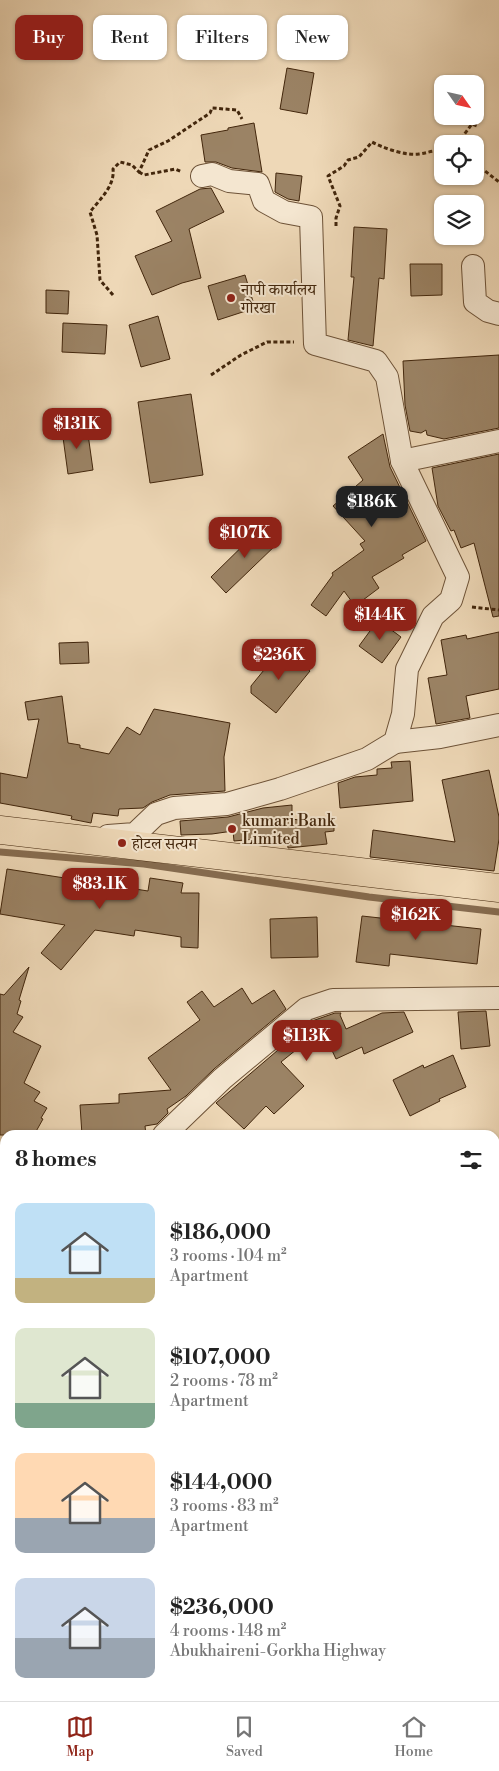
<!DOCTYPE html>
<html lang="en">
<head>
<meta charset="utf-8">
<style>
	:root { --surface:#fff; --page:#f6f6f6; --text:#222; --muted:#767676; --line:#e0e0e0; --accent:#8f2418 }
	body { margin:0; font-family:"Libre Bodoni","Noto Serif Devanagari",serif; background:var(--page); color:var(--text); height:100vh; display:flex; flex-direction:column; font-size:19px; white-space:nowrap }
	* { box-sizing:border-box; margin:0 }
	p { font-size:16px; color:var(--muted) }
	.icon { flex:none; width:28px; height:28px; fill:none; stroke:currentColor; stroke-width:2; stroke-linecap:round; stroke-linejoin:round }
	.map { position:relative; flex:1; overflow:hidden }
	.panel { position:absolute; left:0px; top:1130px; width:500px; height:571px; display:flex; flex-direction:column; background:var(--surface); border-radius:15px 15px 0 0; box-shadow:0 1px 4px #0004 }
	.panel>* { flex:none }
	.banner { position:absolute; left:15px; top:15px; width:470px; height:45px; display:flex; gap:10px }
	.needle { width:32px; rotate:124deg }
	.buttons { position:absolute; left:434px; top:75px; display:grid; gap:10px }
	.buttons a { display:grid; place-items:center; width:50px; height:50px; border-radius:10px; background:var(--surface); box-shadow:0 1px 4px #0004; font-size:25px }
	.price { position:absolute; translate:-50% -42px; padding:0 11px; border-radius:10px; background:var(--accent); color:#fff; font-size:16px; line-height:32px; filter:drop-shadow(0 1px 2px #0008) }
	.price::after { content:''; position:absolute; left:50%; top:30px; width:15px; height:11px; margin-left:-8px; background:inherit; clip-path:polygon(0 0,100% 0,50% 100%) }
	.price.active { background:#222; color:#fff }
	ul { padding:0; list-style:none }
	li { display:flex; align-items:center; gap:15px; height:125px; padding:0 15px }
	li span { display:grid; place-items:center; flex:none; width:140px; height:100px; border-radius:10px; color:#555 }
	li>.icon { margin-inline-start:auto }
	span .icon { width:60px; height:60px; fill:#fffc; stroke-width:1 }
	li b { font-size:21px }
	h2 { display:flex; justify-content:space-between; align-items:center; height:60px; padding:0 15px; font-size:21px }
	.pill { padding:0 18px; border-radius:10px; background:var(--surface); box-shadow:0 1px 4px #0004; font-size:18px; line-height:45px }
	.pill.active { background:var(--accent); color:#fff }
	.tab-bar { display:flex; justify-content:space-around; align-items:center; height:70px; border-top:1px solid var(--line); background:var(--surface); font-size:14px; color:var(--muted) }
	.tab-bar a { display:grid; justify-items:center; gap:2px }
	.tab-bar .active { color:var(--accent) }
	.map>svg:first-child { display:block }
</style>
</head>
<body>
<div class="map">
<svg width="499" height="1701" viewBox="0 0 499 1701">
	<rect width="100%" height="100%" fill="#eed8b7"/>
	<filter id="stains"><feTurbulence type="fractalNoise" baseFrequency=".004" numOctaves="4"/><feColorMatrix values="0 0 0 0 .2 0 0 0 0 .09 0 0 0 0 .02 0 0 0 .5 -.17"/></filter>
	<radialGradient id="worn" r=".72"><stop offset=".6" stop-color="#630" stop-opacity="0"/><stop offset="1" stop-color="#630" stop-opacity=".3"/></radialGradient>
	<g fill="none" stroke-linecap="round" stroke-linejoin="round">
		<polyline stroke="#866c50" stroke-width="7" points="0,852 144,864 369,897 499,912"/>
	</g>
	<g fill="#9b8365" stroke="#42260c">
		<polygon points="287,68 314,73 307,114 280,109"/>
		<polygon points="254,123 262,172 232,168 216,162 205,162 201,135 228,130 228,128"/>
		<polygon points="276,173 302,176 299,201 288,199 275,192"/>
		<polygon points="211,188 224,212 189,229 201,278 182,283 152,295 135,256 172,241 156,211 200,189"/>
		<polygon points="354,227 387,229 384,279 379,278 373,346 348,340 354,277 351,277"/>
		<polygon points="410,264 442,264 442,295 411,296"/>
		<polygon points="245,275 255,308 218,320 208,286"/>
		<polygon points="46,290 69,291 68,314 46,313"/>
		<polygon points="158,316 170,359 141,367 129,325"/>
		<polygon points="63,323 107,325 105,354 62,352"/>
		<polygon points="499,355 499,428 444,439 427,435 426,430 421,433 410,431 405,405 403,361"/>
		<polygon points="191,394 203,475 150,483 138,402"/>
		<polygon points="87,427 93,470 68,474 62,430"/>
		<polygon points="383,434 390,467 426,541 402,555 404,558 372,577 379,588 355,606 344,591 326,616 311,605 333,575 332,573 364,550 360,544 365,541 333,506 363,480 348,457"/>
		<polygon points="499,454 499,616 493,617 474,543 461,548 454,530 451,531 438,506 432,468"/>
		<polygon points="264,525 279,542 226,593 211,577"/>
		<polygon points="378,620 401,637 382,663 359,646"/>
		<polygon points="499,632 499,689 466,696 470,718 436,724 428,678 447,675 441,640 466,635 467,639"/>
		<polygon points="88,642 89,663 60,664 59,643"/>
		<polygon points="281,649 310,671 276,713 251,693 251,686"/>
		<polygon points="62,696 68,743 80,745 80,748 109,754 127,727 140,735 154,709 230,723 224,757 225,791 170,795 152,802 143,808 119,809 118,816 93,813 91,823 71,819 72,816 0,803 0,773 27,778 39,719 28,720 25,702"/>
		<polygon points="410,761 413,801 340,808 338,783 355,777 377,775 377,769 392,768 391,762"/>
		<polygon points="489,770 499,817 499,839 494,871 370,857 373,830 455,842 442,780"/>
		<polygon points="292,805 292,819 334,825 334,831 325,832 327,844 288,848 287,836 234,841 233,831 212,834 181,835 180,821 228,817 263,808"/>
		<polygon points="7,869 148,891 150,878 183,883 181,893 199,893 198,948 181,947 181,937 135,930 134,936 95,930 61,970 41,953 65,925 0,914"/>
		<polygon points="362,916 481,929 477,964 390,954 389,966 356,962"/>
		<polygon points="317,917 318,957 271,958 270,919"/>
		<polygon points="29,967 19,1000 21,1001 17,1014 23,1017 13,1032 41,1046 24,1083 40,1092 34,1101 47,1108 41,1118 43,1119 34,1135 0,1135 0,994 4,995"/>
		<polygon points="242,988 252,1004 274,990 286,1009 214,1069 186,1096 167,1109 168,1113 157,1124 145,1126 146,1135 82,1135 80,1105 119,1103 119,1094 171,1090 148,1058 200,1020 187,1002 202,991 214,1007"/>
		<polygon points="486,1011 490,1046 461,1049 458,1012"/>
		<polygon points="404,1012 413,1032 364,1054 362,1047 336,1059 322,1029 281,1062 304,1086 274,1114 266,1106 244,1129 216,1103 312,1021 335,1013 341,1013 340,1015 346,1029 382,1013"/>
		<polygon points="453,1055 466,1087 439,1099 440,1101 410,1116 393,1080 423,1065 424,1068"/>
	</g>
	<g fill="none" stroke-linecap="round" stroke-linejoin="round">
		<defs>
			<g id="street">
				<polyline points="473,266 475,302 488,311 499,314"/>
				<polyline points="402,461 499,441"/>
				<polyline points="395,742 440,737 499,725"/>
				<polyline points="108,836 135,834 156,814 174,808 227,804 280,789 367,759 395,742 403,714 407,669 433,616 451,600 458,577 402,461 387,377 376,361 315,344 311,217 284,212 264,201 258,184 229,181 212,174 202,176"/>
				<polyline points="164,1135 222,1079 306,1009 333,1000 499,998"/>
				<polyline points="0,1334 5,1334"/>
				<polyline points="495,1563 499,1566"/>
				<polyline points="323,1701 325,1696"/>
			</g>
			<g id="secondary">
				<polyline points="0,1198 5,1202"/>
				<polyline points="0,1414 5,1416"/>
			</g>
			<polyline id="primary" points="0,830 499,888"/>
		</defs>
		<use href="#street" stroke="#6d5237" stroke-width="24"/>
		<use href="#secondary" stroke="#42260c" stroke-width="29"/>
		<use href="#primary" stroke="#42260c" stroke-width="29"/>
		<g stroke="#42260c" stroke-width="3" stroke-dasharray="4 2.5" stroke-linecap="butt">
			<polyline points="457,144 472,124 477,126"/>
			<polyline points="475,163 499,182"/>
			<polyline points="139,172 144,175 175,169 182,172"/>
			<path d="M 336,226 L 336,218 L 340,206 L 328,176 L 344,166 L 348,160 L 359,157 L 372,142 C 383,148 406,156 419,154 C 428,153 432,150 442,151"/>
			<path d="M 113,295 L 100,280 L 97,235 L 90,212 C 100,199 115,186 113,169 L 120,162 L 132,165 L 139,172 L 149,150 L 168,141 L 210,113 L 212,108 L 237,110 L 242,119"/>
			<polyline points="211,375 241,355 267,342 294,342"/>
			<polyline points="472,607 499,610"/>
			<polyline points="241,1701 245,1696"/>
		</g>
		<use href="#street" stroke="#f4e6d0" stroke-width="22"/>
		<use href="#secondary" stroke="#f4e6d0" stroke-width="28"/>
		<use href="#primary" stroke="#eed8b7" stroke-width="28"/>
	</g>
	<g fill="#8f2418" stroke="#f4e6d0" stroke-width="2">
		<circle cx="231" cy="298" r="5"/>
		<circle cx="232" cy="829" r="5"/>
		<circle cx="122" cy="843" r="5"/>
	</g>
	<g text-anchor="middle" stroke-width="4" stroke-linejoin="round" paint-order="stroke">
		<g font-size="16" fill="#42260c" stroke="#f4e6d0" text-anchor="start">
			<text x="241" y="295">नापी कार्यालय<tspan x="241" dy="18">गोरखा</tspan></text>
			<text x="242" y="826">kumari Bank<tspan x="242" dy="18">Limited</tspan></text>
			<text x="132" y="849">होटल सत्यम</text>
		</g>
	</g>
	<rect width="100%" height="100%" filter="url(#stains)"/>
	<rect width="100%" height="100%" fill="url(#worn)"/>
</svg>
<div class="buttons">
<a><svg class="needle" viewBox="-14 -14 28 28"><path d="M0-13l5 13h-10z" fill="#e53935"/><path d="M0 13l5-13h-10z" fill="#767676"/></svg></a>
<a><svg class="icon" aria-label="locate" viewBox="0 0 24 24"><circle cx="12" cy="12" r="6"/><path d="M12 2v4M12 18v4M2 12h4M18 12h4"/></svg></a>
<a><svg class="icon" aria-label="layers" viewBox="0 0 24 24"><path d="M12 4l9 5-9 5-9-5zM3 14l9 5 9-5"/></svg></a>
</div>
<b class="price" style="left:77px;top:450px">$131K</b>
<b class="price active" style="left:372px;top:528px">$186K</b>
<b class="price" style="left:245px;top:559px">$107K</b>
<b class="price" style="left:380px;top:641px">$144K</b>
<b class="price" style="left:279px;top:681px">$236K</b>
<b class="price" style="left:100px;top:910px">$83.1K</b>
<b class="price" style="left:416px;top:941px">$162K</b>
<b class="price" style="left:307px;top:1062px">$113K</b>
<div class="banner">
<a class="pill active">Buy</a>
<a class="pill">Rent</a>
<a class="pill">Filters</a>
<a class="pill">New</a>
</div>
<section class="panel">
<h2>8 homes<svg class="icon" aria-label="filters" viewBox="0 0 24 24"><path d="M4 7h16M4 17h16"/><circle cx="9" cy="7" r="2"/><circle cx="15" cy="17" r="2"/></svg></h2>
<ul>
<li><span style="background:linear-gradient(#bfe0f5 75%,#c2b280 0)"><svg class="icon" aria-label="home" viewBox="0 0 24 24"><path d="M3 11l9-7 9 7M6 9v11h12V9"/></svg></span><div><b>$186,000</b><p>3 rooms · 104 m²</p><p>Apartment</p></div></li>
<li><span style="background:linear-gradient(#dfe7d0 75%,#7fa58c 0)"><svg class="icon" aria-label="home" viewBox="0 0 24 24"><path d="M3 11l9-7 9 7M6 9v11h12V9"/></svg></span><div><b>$107,000</b><p>2 rooms · 78 m²</p><p>Apartment</p></div></li>
<li><span style="background:linear-gradient(#ffd9b3 65%,#9aa5b1 0)"><svg class="icon" aria-label="home" viewBox="0 0 24 24"><path d="M3 11l9-7 9 7M6 9v11h12V9"/></svg></span><div><b>$144,000</b><p>3 rooms · 83 m²</p><p>Apartment</p></div></li>
<li><span style="background:linear-gradient(#c9d6e8 60%,#9aa5b1 0)"><svg class="icon" aria-label="home" viewBox="0 0 24 24"><path d="M3 11l9-7 9 7M6 9v11h12V9"/></svg></span><div><b>$236,000</b><p>4 rooms · 148 m²</p><p>Abukhaireni-Gorkha Highway</p></div></li>
</ul>
</section>
</div>
<nav class="tab-bar">
<a class="active"><svg class="icon" aria-label="map" viewBox="0 0 24 24"><path d="M3 6l6-2 6 2 6-2v14l-6 2-6-2-6 2zM9 4v14M15 6v14"/></svg>Map</a>
<a><svg class="icon" aria-label="saved" viewBox="0 0 24 24"><path d="M7 4h10v16l-5-4-5 4z"/></svg>Saved</a>
<a><svg class="icon" aria-label="home" viewBox="0 0 24 24"><path d="M3 11l9-7 9 7M6 9v11h12V9"/></svg>Home</a>
</nav>
</body>
</html>
